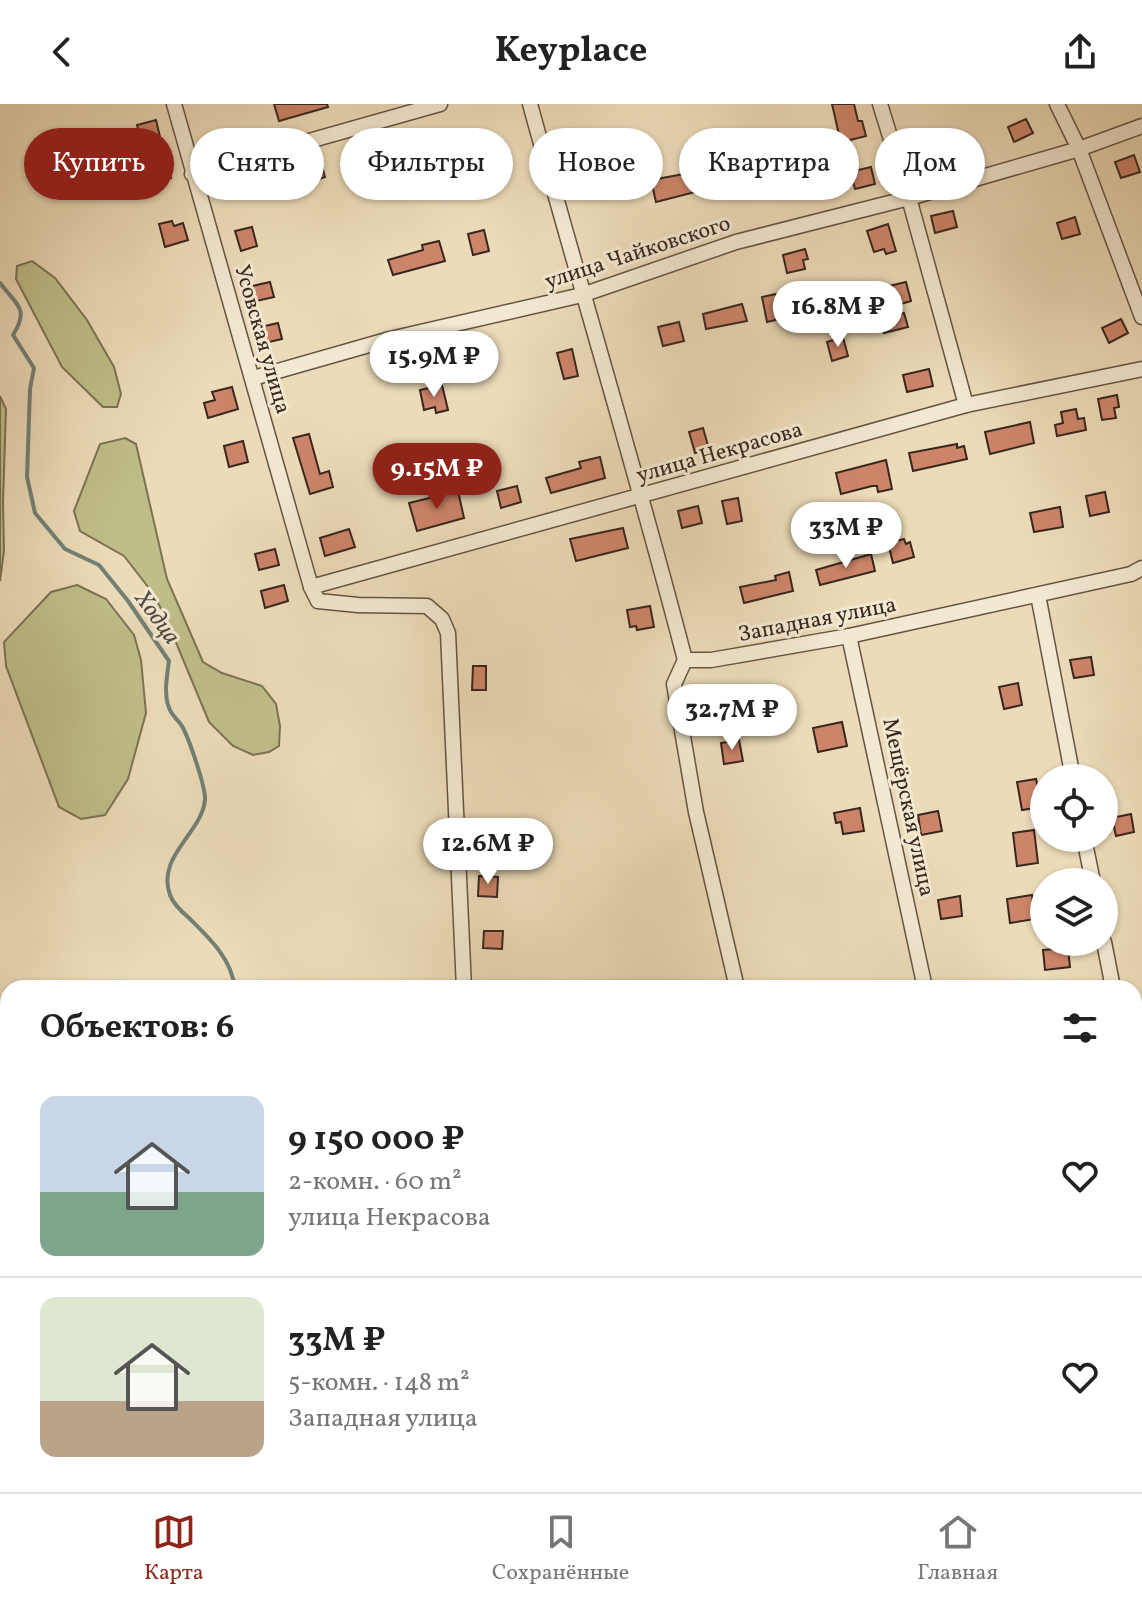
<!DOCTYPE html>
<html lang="ru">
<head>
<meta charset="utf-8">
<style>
	:root { --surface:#fff; --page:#f2f2f2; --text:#222; --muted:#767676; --line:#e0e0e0; --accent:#8f2418 }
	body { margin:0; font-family:Vollkorn,serif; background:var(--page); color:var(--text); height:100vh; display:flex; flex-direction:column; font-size:30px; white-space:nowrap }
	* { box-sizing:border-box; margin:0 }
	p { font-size:26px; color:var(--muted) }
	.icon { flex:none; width:44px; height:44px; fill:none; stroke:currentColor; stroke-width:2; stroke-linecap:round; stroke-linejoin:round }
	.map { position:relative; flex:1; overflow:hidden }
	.details { position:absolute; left:0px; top:876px; width:1142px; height:512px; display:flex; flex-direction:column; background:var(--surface); border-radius:24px 24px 0 0; box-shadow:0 2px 6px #0004 }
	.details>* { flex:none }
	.guide { position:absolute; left:24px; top:24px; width:1094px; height:72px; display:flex; gap:16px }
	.tools { position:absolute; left:1030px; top:660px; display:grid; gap:16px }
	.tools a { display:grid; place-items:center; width:88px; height:88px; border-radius:50%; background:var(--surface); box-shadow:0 2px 6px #0004; font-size:40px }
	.price { position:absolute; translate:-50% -68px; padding:0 18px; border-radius:28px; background:#fff; color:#222; font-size:26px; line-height:52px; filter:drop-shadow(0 2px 4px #0008) }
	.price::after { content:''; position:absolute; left:50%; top:48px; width:24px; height:18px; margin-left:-12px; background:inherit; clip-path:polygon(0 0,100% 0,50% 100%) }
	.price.selected { background:var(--accent); color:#fff }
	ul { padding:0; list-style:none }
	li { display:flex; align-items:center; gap:24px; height:200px; padding:0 40px }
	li+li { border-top:2px solid var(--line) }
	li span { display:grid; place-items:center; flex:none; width:224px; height:160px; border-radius:16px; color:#555 }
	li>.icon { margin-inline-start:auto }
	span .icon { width:96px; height:96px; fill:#fffc; stroke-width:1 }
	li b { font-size:34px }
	h2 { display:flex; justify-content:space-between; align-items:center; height:96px; padding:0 40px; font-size:34px }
	.pill { padding:0 28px; border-radius:36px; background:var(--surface); box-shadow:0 2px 6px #0004; font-size:28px; line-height:72px }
	.pill.selected { background:var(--accent); color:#fff }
	header { display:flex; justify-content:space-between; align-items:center; height:104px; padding:0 40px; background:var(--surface); font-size:36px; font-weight:700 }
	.tab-bar { display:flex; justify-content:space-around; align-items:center; height:112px; border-top:2px solid var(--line); background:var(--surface); font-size:22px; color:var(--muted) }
	.tab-bar a { display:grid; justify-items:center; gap:4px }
	.tab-bar .selected { color:var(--accent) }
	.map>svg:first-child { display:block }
</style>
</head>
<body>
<header><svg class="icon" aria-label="back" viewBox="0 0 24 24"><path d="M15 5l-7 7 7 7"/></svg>Keyplace<svg class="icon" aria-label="share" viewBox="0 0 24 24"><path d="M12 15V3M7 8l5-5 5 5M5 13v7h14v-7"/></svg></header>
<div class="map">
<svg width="1142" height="1388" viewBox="0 0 1142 1388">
	<rect width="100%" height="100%" fill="#ecdbb8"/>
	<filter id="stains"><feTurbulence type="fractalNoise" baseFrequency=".0025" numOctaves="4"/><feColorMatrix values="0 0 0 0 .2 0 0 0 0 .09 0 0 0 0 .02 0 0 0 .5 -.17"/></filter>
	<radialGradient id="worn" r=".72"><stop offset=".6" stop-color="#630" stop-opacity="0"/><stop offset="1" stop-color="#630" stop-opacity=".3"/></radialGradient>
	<g fill="#bfbe89" stroke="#7c7254" stroke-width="2">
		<polygon points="32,157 55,174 87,216 114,263 121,290 117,303 103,303 62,263 16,175 17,162"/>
		<polygon points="0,292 6,305 3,399 4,447 0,477"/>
		<polygon points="125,334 136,340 167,475 203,558 222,569 262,582 276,600 280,622 279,642 269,648 253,651 233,642 209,618 165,512 152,488 124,452 80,427 74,407 100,340"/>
		<polygon points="77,481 106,495 134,531 141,556 146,609 128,675 105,711 81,715 59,703 6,562 4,538 51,488"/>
	</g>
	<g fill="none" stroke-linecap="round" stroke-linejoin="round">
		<g stroke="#728076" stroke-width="4">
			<path d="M 0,179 C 16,201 30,204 13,231 L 34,264 L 30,285 L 27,373 L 35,409 L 65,445 L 99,461 L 128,497 L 169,557 C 167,572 163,592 170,606 C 173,613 181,618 184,626 C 190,638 206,684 205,696 C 202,729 156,752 170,791 C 173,800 182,808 189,814 C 210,835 231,854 235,884"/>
			<polyline points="232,1388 237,1380"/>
		</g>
	</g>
	<g fill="#cd856a" stroke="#38271e" stroke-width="2">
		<polygon points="274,0 327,0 328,3 279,17"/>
		<polygon points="832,0 854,0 858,17 862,17 866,32 850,36 851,42 842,44"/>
		<polygon points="1026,15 1033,29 1014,38 1008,23"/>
		<polygon points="156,16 160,33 141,38 137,21"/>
		<polygon points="575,25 579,41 560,46 556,30"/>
		<polygon points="929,37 934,59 918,63 913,41"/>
		<polygon points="370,42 374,61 359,65 354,46"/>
		<polygon points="1134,51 1140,68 1121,74 1115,58"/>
		<polygon points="320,55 325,73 306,79 300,61"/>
		<polygon points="168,59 171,74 147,80 143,65"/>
		<polygon points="871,63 875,80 855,85 850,68"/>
		<polygon points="801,64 805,83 787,86 783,67"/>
		<polygon points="695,68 699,87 656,98 651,76"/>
		<polygon points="953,107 957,123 935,129 931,112"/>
		<polygon points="1075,113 1080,130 1062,135 1057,119"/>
		<polygon points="172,117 174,122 183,119 188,136 165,143 159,120"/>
		<polygon points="888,120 896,147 886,150 884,145 874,148 867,127"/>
		<polygon points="252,123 257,142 241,147 235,127"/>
		<polygon points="484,126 489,147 473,151 468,130"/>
		<polygon points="439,137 445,157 393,171 388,156 423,146 422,141"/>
		<polygon points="805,145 808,155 803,156 805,165 787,169 783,151"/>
		<polygon points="270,178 274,193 252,198 248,183"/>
		<polygon points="906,178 911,197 894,202 889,182"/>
		<polygon points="776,190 780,215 767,218 762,193"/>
		<polygon points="742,200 747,217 706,225 703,210"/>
		<polygon points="904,209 908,223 884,229 881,215"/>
		<polygon points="1121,215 1128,229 1109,239 1102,224"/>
		<polygon points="679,218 684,237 663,242 658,223"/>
		<polygon points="278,219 282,235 260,240 256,224"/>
		<polygon points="843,233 848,252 832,257 827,238"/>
		<polygon points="572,245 578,272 564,275 557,249"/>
		<polygon points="929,265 933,282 907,288 903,271"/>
		<polygon points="442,281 448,306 436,309 435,303 424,306 420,286"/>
		<polygon points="232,283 238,305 208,314 204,299 215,296 212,288"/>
		<polygon points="1117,291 1119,303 1114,304 1116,314 1102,316 1098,295"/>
		<polygon points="1076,305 1078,315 1084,314 1086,326 1057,332 1055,321 1063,319 1061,308"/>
		<polygon points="1030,318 1034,339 990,350 985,328"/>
		<polygon points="703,324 709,345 695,349 689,328"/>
		<polygon points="309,330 320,370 329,367 333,383 310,390 293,334"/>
		<polygon points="243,337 248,358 229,363 224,342"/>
		<polygon points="957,340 957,344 964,342 967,355 913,367 909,349"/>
		<polygon points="600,353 605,374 551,389 546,374 581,364 579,358"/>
		<polygon points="886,356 892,385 878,388 877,382 872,382 841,390 836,369"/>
		<polygon points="517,382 521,398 501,404 497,387"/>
		<polygon points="458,387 464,414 417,427 409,399"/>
		<polygon points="1105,388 1109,408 1090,412 1086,392"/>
		<polygon points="738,394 742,417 727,420 722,397"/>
		<polygon points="698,402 702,419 682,424 678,407"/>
		<polygon points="1060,403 1063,423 1034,428 1030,409"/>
		<polygon points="623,424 628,444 576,457 570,435"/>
		<polygon points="349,425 355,443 325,452 320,434"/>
		<polygon points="904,435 906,440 910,438 914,453 893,459 888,439"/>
		<polygon points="275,445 279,461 259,466 255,450"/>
		<polygon points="871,450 875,467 820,481 816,466"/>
		<polygon points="789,468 793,487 744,499 740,483 776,476 775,472"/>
		<polygon points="284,481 288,497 265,504 261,487"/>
		<polygon points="650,502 654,523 637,526 636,522 630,523 627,506"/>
		<polygon points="1091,553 1094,571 1074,574 1070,556"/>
		<polygon points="473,562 486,562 486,586 472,586"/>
		<polygon points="1018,579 1022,601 1004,605 999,583"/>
		<polygon points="842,618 847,642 818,648 813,624"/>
		<polygon points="739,636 743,657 724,660 721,639"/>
		<polygon points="1036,675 1042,703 1022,706 1017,678"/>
		<polygon points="860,704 864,727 843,730 841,718 836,719 834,709"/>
		<polygon points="938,707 942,727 921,731 918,711"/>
		<polygon points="1131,710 1134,728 1116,732 1112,714"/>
		<polygon points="1034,726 1038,759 1017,762 1013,729"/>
		<polygon points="479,772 498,773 497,793 478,792"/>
		<polygon points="1032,791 1035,815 1010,819 1007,795"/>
		<polygon points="960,792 962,812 941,815 938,796"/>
		<polygon points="484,827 503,827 502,845 483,844"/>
		<polygon points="1068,844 1070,863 1045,866 1043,846"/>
	</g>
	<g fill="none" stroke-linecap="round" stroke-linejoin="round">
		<defs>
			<g id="minor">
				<polyline points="174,0 311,483 318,497 358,501 427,502 442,515 448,529 464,884"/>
				<path d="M 530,0 C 581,186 637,370 685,556 L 674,580 L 696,708 L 737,884"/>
				<polyline points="880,0 909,94 966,301"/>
				<polyline points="1057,0 1079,45 1142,213"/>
				<polyline points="192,70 440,0"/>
				<polyline points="253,274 390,235 582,191 736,138 909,94 1079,45 1142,22"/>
				<polyline points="311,483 966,301 1142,265"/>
				<polyline points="1038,491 1073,674"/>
				<polyline points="849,532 925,884"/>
				<polyline points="685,556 711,556 849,532 1131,470 1142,464"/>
				<polyline points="1084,734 1093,778"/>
				<polyline points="1104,838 1113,884"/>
				<polyline points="1134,978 1142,1011"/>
				<polyline points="1134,1097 1142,1095"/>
				<polyline points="1134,1140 1142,1138"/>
				<polyline points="528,1380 528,1386 584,1388"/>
				<polyline points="843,1388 1142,1385"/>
			</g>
		</defs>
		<use href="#minor" stroke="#655444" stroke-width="17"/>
		<use href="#minor" stroke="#f3e8d1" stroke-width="14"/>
	</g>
	<g text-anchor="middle" stroke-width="6" stroke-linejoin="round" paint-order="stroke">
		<g font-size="22" fill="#38271e" stroke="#f3e8d1">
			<text transform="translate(637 147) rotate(-18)" y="8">улица Чайковского</text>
			<text transform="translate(264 235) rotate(74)" y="8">Усовская улица</text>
			<text transform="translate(719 347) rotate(-16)" y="8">улица Некрасова</text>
			<text transform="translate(817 514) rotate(-11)" y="8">Западная улица</text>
			<text transform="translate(910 703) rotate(78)" y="8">Мещёрская улица</text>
		</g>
		<g font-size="24" font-style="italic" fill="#504c43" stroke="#f3e8d1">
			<text transform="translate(158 513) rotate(54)" y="8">Ходца</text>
		</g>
	</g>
	<rect width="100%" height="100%" filter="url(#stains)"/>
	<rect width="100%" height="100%" fill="url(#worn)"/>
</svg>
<div class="tools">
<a><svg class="icon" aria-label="locate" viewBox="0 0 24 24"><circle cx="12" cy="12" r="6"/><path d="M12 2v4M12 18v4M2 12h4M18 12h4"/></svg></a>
<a><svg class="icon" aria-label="layers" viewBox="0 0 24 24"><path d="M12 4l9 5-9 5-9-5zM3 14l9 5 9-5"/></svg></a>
</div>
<b class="price" style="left:838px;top:245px">16.8M ₽</b>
<b class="price" style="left:434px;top:295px">15.9M ₽</b>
<b class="price selected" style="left:437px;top:407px">9.15M ₽</b>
<b class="price" style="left:846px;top:466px">33M ₽</b>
<b class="price" style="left:732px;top:648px">32.7M ₽</b>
<b class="price" style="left:488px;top:782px">12.6M ₽</b>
<div class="guide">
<a class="pill selected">Купить</a>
<a class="pill">Снять</a>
<a class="pill">Фильтры</a>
<a class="pill">Новое</a>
<a class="pill">Квартира</a>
<a class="pill">Дом</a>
</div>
<section class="details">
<h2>Объектов: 6<svg class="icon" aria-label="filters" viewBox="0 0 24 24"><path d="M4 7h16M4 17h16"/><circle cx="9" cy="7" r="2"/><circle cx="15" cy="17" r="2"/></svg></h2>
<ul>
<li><span style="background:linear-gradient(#c9d6e8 60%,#7fa58c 0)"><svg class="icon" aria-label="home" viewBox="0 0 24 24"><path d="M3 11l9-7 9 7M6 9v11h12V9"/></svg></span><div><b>9 150 000 ₽</b><p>2-комн. · 60 m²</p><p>улица Некрасова</p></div><svg class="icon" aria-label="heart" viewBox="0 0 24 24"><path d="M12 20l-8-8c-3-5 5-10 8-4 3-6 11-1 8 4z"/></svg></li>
<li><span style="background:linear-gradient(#dfe7d0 65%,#b9a48a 0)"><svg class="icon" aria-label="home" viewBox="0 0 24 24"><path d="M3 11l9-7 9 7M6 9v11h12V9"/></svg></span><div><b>33M ₽</b><p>5-комн. · 148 m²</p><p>Западная улица</p></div><svg class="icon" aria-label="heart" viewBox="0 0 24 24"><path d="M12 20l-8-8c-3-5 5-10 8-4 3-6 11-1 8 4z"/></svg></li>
</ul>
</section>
</div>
<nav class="tab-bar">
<a class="selected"><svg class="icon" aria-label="map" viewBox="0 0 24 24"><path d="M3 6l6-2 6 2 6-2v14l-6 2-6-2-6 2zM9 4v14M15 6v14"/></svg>Карта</a>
<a><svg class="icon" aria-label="saved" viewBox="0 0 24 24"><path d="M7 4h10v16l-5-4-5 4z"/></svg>Сохранённые</a>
<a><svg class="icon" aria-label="home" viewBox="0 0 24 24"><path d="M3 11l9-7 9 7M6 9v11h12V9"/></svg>Главная</a>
</nav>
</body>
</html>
